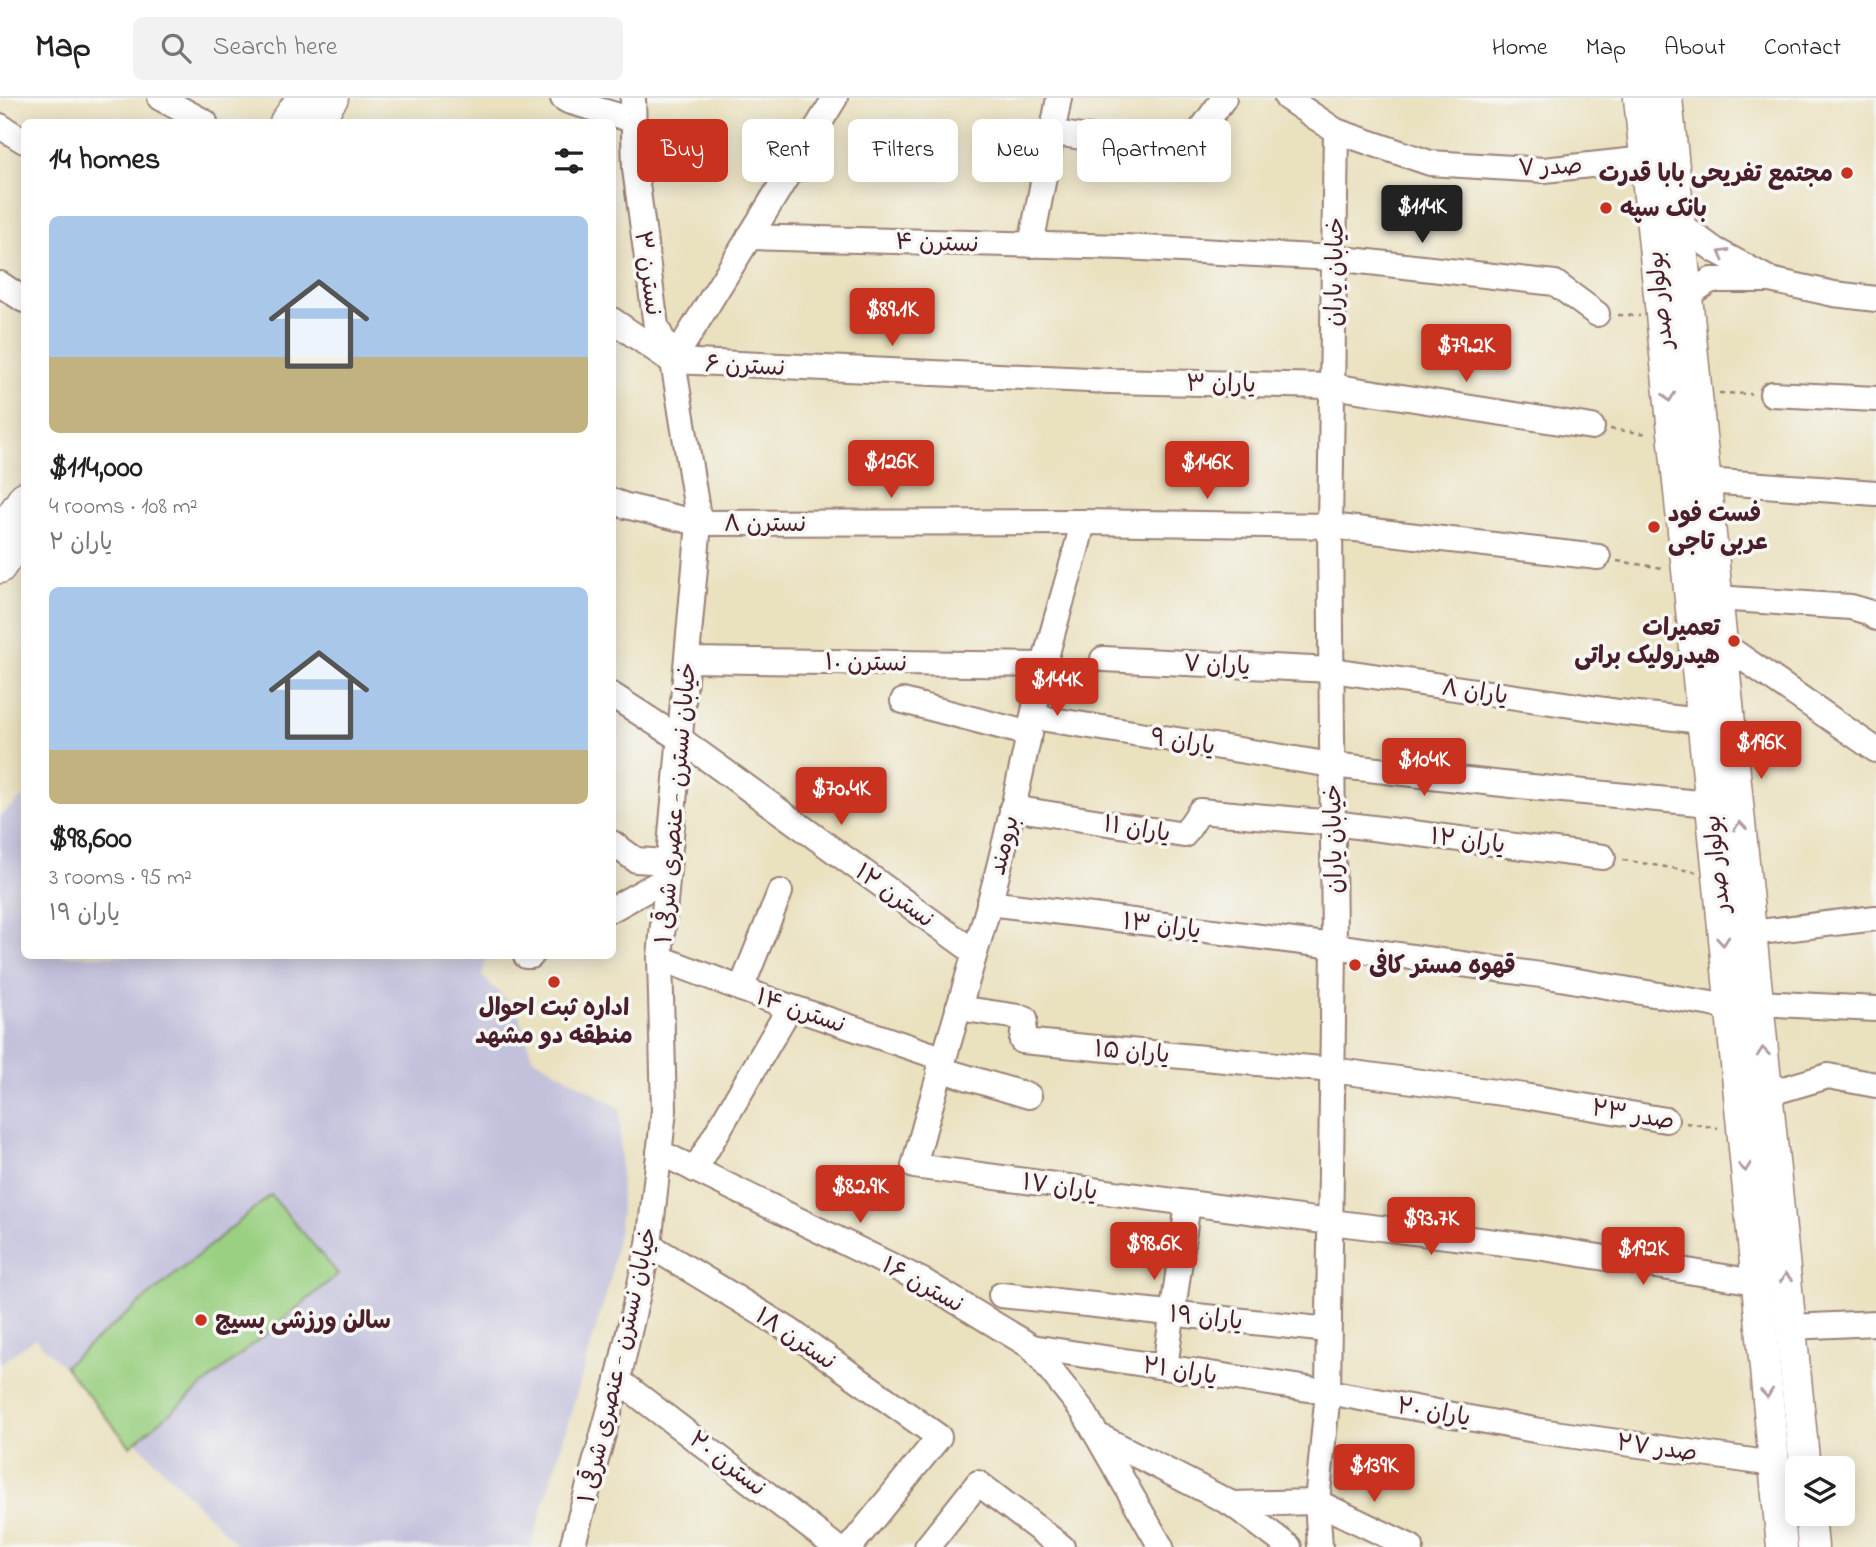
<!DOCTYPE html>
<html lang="en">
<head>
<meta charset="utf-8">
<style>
	:root { --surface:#fff; --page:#f2f2f2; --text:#222; --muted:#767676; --line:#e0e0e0; --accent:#c8321e }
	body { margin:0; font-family:"Indie Flower","Playpen Sans Arabic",sans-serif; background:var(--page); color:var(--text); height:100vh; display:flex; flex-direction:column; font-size:26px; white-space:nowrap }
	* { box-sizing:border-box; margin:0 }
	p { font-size:23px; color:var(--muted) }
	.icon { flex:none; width:38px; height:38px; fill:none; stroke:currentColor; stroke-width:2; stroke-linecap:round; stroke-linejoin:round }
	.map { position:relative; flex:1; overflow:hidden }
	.panel { position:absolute; left:21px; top:21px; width:595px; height:840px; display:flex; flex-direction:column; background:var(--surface); border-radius:10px; box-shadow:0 4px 18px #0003 }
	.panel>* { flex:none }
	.top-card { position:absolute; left:637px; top:21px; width:665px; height:63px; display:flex; gap:14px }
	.fabs { position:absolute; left:1785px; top:1358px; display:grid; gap:14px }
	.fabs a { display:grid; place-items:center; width:70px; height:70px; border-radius:10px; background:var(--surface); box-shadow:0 4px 18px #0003; font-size:35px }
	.price { position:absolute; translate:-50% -60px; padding:0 16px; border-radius:7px; background:var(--accent); color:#fff; font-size:23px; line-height:46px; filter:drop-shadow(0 2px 4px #0008) }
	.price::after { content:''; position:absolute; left:50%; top:42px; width:21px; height:16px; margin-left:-10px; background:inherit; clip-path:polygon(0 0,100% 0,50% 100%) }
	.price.on { background:#222; color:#fff }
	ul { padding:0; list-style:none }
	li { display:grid; align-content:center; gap:14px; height:371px; padding:0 28px }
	li span { display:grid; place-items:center; height:217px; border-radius:10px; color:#555 }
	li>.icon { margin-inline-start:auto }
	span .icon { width:126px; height:126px; fill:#fffc; stroke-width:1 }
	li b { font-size:30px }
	h2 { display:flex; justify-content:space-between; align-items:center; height:84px; padding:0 28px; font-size:30px }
	.tag { padding:0 24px; border-radius:10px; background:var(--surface); box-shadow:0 4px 18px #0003; font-size:24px; line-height:63px }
	.tag.on { background:var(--accent); color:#fff }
	header { display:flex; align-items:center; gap:42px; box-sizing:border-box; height:98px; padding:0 35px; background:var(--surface); border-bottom:2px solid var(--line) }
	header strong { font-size:33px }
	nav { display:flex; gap:38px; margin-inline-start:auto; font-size:24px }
	.search { width:490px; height:63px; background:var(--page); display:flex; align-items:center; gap:18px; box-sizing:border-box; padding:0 24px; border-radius:10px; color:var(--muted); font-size:26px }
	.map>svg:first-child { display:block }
</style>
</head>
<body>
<header>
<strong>Map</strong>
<div class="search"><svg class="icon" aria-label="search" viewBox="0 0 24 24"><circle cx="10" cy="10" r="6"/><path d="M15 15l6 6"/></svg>Search here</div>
<nav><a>Home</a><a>Map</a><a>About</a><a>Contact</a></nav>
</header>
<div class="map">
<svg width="1876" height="1449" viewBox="0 0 1876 1449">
	<rect width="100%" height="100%" fill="#f6f6f2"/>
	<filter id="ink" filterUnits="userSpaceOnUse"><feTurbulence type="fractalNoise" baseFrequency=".0143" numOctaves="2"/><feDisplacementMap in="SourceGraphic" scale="14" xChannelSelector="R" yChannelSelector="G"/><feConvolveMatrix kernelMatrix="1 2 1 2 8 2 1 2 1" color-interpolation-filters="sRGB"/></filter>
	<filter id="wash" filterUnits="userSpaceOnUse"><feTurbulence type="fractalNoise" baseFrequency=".00686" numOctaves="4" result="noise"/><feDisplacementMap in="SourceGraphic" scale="28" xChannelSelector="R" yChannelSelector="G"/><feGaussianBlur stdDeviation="1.57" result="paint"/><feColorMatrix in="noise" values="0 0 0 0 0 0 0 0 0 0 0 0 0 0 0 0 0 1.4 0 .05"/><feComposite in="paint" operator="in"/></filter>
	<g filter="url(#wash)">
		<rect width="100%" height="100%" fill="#eae1bf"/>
		<polygon fill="#c2c1dc" points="24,698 24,858 487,858 482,878 518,913 532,959 620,1010 621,1113 611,1180 531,1449 239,1449 35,1240 0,1266 0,718"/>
		<polygon fill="#9ad081" stroke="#727856" stroke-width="2" points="271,1097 338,1176 130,1348 64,1268"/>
	</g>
	<g filter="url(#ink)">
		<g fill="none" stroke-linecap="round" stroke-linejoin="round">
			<defs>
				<g id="minor">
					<polyline points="160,0 205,24"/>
					<polyline points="563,0 568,3 633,22"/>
					<polyline points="633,0 635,71 656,228 673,263"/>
					<polyline points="1287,0 1336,33 1430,65 1544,72 1664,59"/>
					<polyline points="0,28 24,43"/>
					<polyline points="1053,35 1186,53 1224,0"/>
					<polyline points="1679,126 1715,152 1767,180"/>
					<polyline points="749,139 1124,149 1334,160 1555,185 1597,216"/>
					<polyline points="1031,147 1059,0"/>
					<polyline points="0,186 24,202"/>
					<polyline points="1686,198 1711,182 1770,182 1834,196 1876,201"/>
					<polyline points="612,222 672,263"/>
					<polyline points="673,263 1110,283 1332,288 1592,329"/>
					<polyline points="1772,296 1876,301"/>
					<polyline points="1705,383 1876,395"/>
					<polyline points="612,403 626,408 699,425 1083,424 1330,428 1598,459"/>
					<path d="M 1083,424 C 1072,473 1055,520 1044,568 C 1026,648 1011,728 989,807 C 964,894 937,980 914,1068 L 1330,1124 L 1537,1149 L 1756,1184"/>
					<polyline points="1716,500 1851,509 1868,514 1876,520"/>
					<polyline points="1721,545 1876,652"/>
					<polyline points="1103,561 1332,572 1619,614 1702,623"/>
					<polyline points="688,562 1044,567"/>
					<polyline points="612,597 680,641 974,854"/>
					<polyline points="903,603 1030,636"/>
					<polyline points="1034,619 1332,667 1521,688 1710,706"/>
					<polyline points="1012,710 1184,737 1200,713 1333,725 1603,759"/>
					<polyline points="612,745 636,762 667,764"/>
					<polyline points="989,805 1334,848 1548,878 1729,909 1758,905 1876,911"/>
					<polyline points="612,811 666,781"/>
					<polyline points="1751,835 1876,820"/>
					<polyline points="526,858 531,858"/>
					<polyline points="660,860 776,904 942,960"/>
					<polyline points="741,891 780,794"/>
					<polyline points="958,910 1025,920 1022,943 1332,972 1524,998 1666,1022"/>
					<polyline points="939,971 1029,998"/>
					<polyline points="1767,996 1828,978 1876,987"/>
					<polyline points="659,1054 923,1183 1032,1249 1083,1313 1161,1449"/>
					<polyline points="695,1072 790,909"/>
					<polyline points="649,1147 789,1232 939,1339 850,1449"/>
					<polyline points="1001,1197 1328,1232"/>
					<polyline points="1791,1229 1876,1225"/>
					<polyline points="1032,1249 1328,1294 1540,1333 1774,1366"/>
					<polyline points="1165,1269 1188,1105"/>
					<polyline points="618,1282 836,1449"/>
					<polyline points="1097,1337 1232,1406 1317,1404 1411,1449"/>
					<polyline points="1232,1406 1289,1449"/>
					<polyline points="572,1449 618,1282 649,1147 664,1012 660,860 699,425 673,263 835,0"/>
					<polyline points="927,1449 978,1385 1062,1449"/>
					<polyline points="1320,1449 1317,1404 1328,1294 1334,848 1330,428 1336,33"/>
				</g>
				<g id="major">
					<polyline points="1639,0 1718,777 1782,1449"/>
					<polyline points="1667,0 1805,1370"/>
					<polyline points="285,24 302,0"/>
					<polyline points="316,24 333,0"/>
					<polyline points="0,435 24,399"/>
					<polyline points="0,470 24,435"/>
					<polyline points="1810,1416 1813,1449"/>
				</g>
			</defs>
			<use href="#minor" stroke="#9a8075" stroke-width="28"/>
			<use href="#major" stroke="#9a8075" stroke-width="33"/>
			<g stroke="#9a8075" stroke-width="2.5" stroke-dasharray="5 5" stroke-linecap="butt">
				<polyline points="1618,217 1640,218"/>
				<polyline points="1719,295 1751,296"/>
				<polyline points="1610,331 1649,336"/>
				<polyline points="1617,463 1663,470"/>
				<polyline points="1623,762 1696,774"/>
				<polyline points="1686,1025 1718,1030"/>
			</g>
			<use href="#minor" stroke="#fff" stroke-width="24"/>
			<use href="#major" stroke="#fff" stroke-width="30"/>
		</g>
		<defs><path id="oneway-chevron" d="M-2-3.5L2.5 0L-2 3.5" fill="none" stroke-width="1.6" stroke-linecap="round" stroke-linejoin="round" transform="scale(1.75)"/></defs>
		<g stroke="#ae9aa0">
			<use href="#oneway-chevron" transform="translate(1723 156) rotate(-151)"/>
			<use href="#oneway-chevron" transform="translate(1669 299) rotate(84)"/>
			<use href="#oneway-chevron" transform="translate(1740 728) rotate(-96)"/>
			<use href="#oneway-chevron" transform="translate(1723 843) rotate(85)"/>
			<use href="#oneway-chevron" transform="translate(1763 954) rotate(-96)"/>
			<use href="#oneway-chevron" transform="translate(1745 1069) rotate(84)"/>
			<use href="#oneway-chevron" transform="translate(1786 1180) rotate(-96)"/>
			<use href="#oneway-chevron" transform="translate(1767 1295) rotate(84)"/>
		</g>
	</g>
	<g fill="#c8321e" stroke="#f6f6f2" stroke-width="2.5">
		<circle cx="1847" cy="75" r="7"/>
		<circle cx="1606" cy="110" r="7"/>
		<circle cx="1654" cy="429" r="7"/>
		<circle cx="1734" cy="543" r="7"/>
		<circle cx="1355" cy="867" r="7"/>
		<circle cx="554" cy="884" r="7"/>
		<circle cx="201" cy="1222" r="7"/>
	</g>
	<g text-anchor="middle" stroke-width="7" stroke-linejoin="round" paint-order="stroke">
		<g font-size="24" fill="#4a1f2b" stroke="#f6f6f2">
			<text transform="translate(1550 68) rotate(-2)" y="8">صدر ۷</text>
			<text transform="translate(937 144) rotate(2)" y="8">نسترن ۴</text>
			<text transform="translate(1334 174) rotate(-89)" y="8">خیابان یاران</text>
			<text transform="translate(649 175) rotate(82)" y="8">نسترن ۳</text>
			<text transform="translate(1659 202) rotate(-96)" y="8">بولوار صدر</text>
			<text transform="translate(745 267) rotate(3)" y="8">نسترن ۶</text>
			<text transform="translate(1221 285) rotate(1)" y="8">یاران ۳</text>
			<text x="765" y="433">نسترن ۸</text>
			<text transform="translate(866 564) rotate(1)" y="8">نسترن ۱۰</text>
			<text transform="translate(1217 566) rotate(3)" y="8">یاران ۷</text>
			<text transform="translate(1475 593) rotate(8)" y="8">یاران ۸</text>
			<text transform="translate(1183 643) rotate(9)" y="8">یاران ۹</text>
			<text transform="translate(675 705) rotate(-85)" y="8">خیابان نسترن - عنصری شرقی ۱</text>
			<text transform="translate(1137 730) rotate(9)" y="8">یاران ۱۱</text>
			<text transform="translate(1333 741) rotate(-91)" y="8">خیابان یاران</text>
			<text transform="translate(1468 742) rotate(7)" y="8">یاران ۱۲</text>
			<text transform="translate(1003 747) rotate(-76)" y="8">برومند</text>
			<text transform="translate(1716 766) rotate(-96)" y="8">بولوار صدر</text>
			<text transform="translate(895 797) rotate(36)" y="8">نسترن ۱۲</text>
			<text transform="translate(1162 827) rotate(7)" y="8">یاران ۱۳</text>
			<text transform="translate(801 912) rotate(19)" y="8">نسترن ۱۴</text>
			<text transform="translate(1132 953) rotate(5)" y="8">یاران ۱۵</text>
			<text transform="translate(1633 1016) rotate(10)" y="8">صدر ۲۳</text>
			<text transform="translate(1060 1088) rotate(8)" y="8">یاران ۱۷</text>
			<text transform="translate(923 1186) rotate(29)" y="8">نسترن ۱۶</text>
			<text transform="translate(1206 1219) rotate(6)" y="8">یاران ۱۹</text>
			<text transform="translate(796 1240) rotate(34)" y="8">نسترن ۱۸</text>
			<text transform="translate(617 1267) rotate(-77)" y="8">خیابان نسترن - عنصری شرقی ۱</text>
			<text transform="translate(1180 1272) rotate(9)" y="8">یاران ۲۱</text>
			<text transform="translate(1434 1313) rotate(10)" y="8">یاران ۲۰</text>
			<text transform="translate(1657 1349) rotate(8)" y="8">صدر ۲۷</text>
			<text transform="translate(728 1365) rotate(38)" y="8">نسترن ۲۰</text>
		</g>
		<g font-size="24" font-weight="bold" fill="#4a1f2b" stroke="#f6f6f2" text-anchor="start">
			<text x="1833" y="83" text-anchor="end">مجتمع تفریحی بابا قدرت</text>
			<text x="1620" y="118">بانک سپه</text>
			<text x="1668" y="423">فست فود<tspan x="1668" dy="28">عربی تاجی</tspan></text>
			<text x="1720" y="537" text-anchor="end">تعمیرات<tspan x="1720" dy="28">هیدرولیک براتی</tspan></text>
			<text x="1369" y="875">قهوه مستر کافی</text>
			<text x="554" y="917" text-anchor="middle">اداره ثبت احوال<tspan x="554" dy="28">منطقه دو مشهد</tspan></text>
			<text x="215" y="1230">سالن ورزشی بسیج</text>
		</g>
	</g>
</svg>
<div class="fabs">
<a><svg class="icon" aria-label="layers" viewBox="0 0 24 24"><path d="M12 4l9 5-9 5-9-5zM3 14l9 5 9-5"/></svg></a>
</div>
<b class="price on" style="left:1422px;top:147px">$114K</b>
<b class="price" style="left:892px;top:250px">$89.1K</b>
<b class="price" style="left:1466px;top:286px">$79.2K</b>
<b class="price" style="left:891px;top:402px">$126K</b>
<b class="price" style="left:1207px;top:403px">$146K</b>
<b class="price" style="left:1057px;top:620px">$144K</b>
<b class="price" style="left:1761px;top:683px">$196K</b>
<b class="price" style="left:1424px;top:700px">$104K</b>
<b class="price" style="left:841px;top:729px">$70.4K</b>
<b class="price" style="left:860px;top:1127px">$82.9K</b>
<b class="price" style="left:1431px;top:1159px">$93.7K</b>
<b class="price" style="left:1154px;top:1184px">$98.6K</b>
<b class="price" style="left:1643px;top:1189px">$192K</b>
<b class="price" style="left:1374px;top:1406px">$139K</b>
<div class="top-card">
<a class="tag on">Buy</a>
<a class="tag">Rent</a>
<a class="tag">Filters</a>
<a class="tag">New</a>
<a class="tag">Apartment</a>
</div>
<section class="panel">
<h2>14 homes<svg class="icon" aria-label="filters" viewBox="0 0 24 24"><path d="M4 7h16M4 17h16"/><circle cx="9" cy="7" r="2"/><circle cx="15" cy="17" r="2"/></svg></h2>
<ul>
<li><span style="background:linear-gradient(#a9c7e8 65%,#c2b280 0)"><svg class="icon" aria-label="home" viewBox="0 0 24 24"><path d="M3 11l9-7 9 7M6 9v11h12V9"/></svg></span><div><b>$114,000</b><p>4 rooms · 108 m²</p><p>یاران ۲</p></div></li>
<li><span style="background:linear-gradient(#a9c7e8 75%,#c2b280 0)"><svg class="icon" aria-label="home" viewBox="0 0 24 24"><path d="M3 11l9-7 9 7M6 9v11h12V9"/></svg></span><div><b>$98,600</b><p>3 rooms · 95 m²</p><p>یاران ۱۹</p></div></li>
</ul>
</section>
</div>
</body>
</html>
